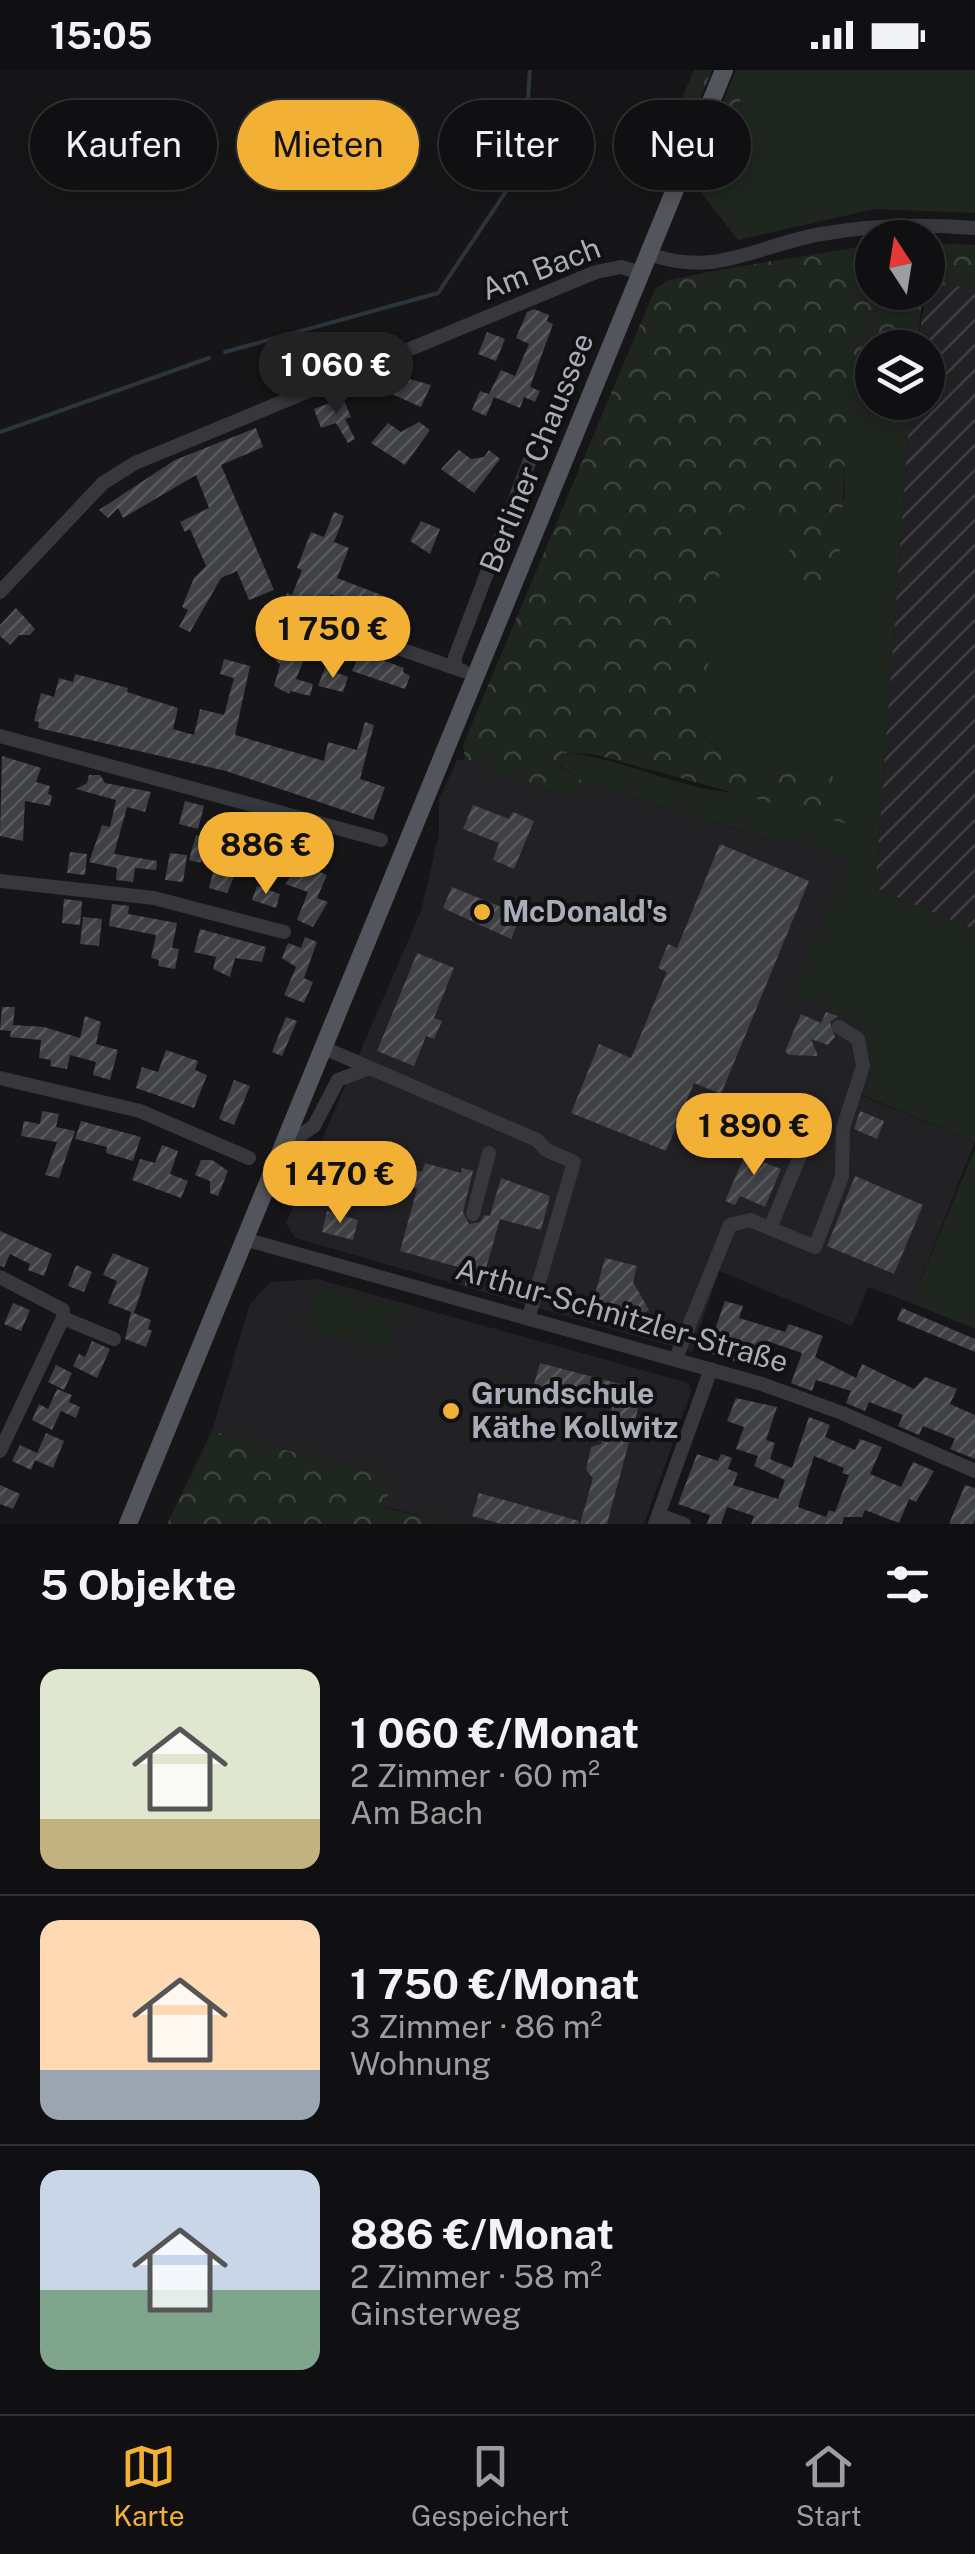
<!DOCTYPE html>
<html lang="de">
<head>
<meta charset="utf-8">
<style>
	:root { --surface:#101012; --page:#1e1e20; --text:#f1f3f6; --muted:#9c9d9f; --line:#303032; --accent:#f2b134 }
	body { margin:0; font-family:"Public Sans",sans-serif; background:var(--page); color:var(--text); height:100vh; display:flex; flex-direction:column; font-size:38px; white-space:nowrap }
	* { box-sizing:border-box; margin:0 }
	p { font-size:32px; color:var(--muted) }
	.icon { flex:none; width:55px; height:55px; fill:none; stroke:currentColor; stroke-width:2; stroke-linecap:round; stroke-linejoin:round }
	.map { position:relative; height:1454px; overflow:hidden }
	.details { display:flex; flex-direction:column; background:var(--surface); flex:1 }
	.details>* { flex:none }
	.top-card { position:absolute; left:30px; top:30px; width:915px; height:90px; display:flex; gap:20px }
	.needle { width:65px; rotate:348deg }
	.buttons { position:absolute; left:855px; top:150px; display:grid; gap:20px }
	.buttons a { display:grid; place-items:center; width:90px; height:90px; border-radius:50%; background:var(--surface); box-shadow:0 5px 15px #0003,0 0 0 2px var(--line); font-size:50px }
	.price { position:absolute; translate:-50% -85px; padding:0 22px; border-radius:35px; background:var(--accent); color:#111; font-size:32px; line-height:65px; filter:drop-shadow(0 2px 5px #0008) }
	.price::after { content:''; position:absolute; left:50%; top:60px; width:30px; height:22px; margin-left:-15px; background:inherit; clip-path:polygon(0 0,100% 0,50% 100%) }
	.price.active { background:#222; color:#fff }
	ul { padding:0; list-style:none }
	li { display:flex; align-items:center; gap:30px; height:250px; padding:0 40px }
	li+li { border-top:2px solid var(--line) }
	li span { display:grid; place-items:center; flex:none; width:280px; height:200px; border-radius:20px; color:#555 }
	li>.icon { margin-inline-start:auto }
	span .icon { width:120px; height:120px; fill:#fffc; stroke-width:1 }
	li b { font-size:42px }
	h2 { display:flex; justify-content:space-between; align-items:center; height:120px; padding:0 40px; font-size:42px }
	.tag { padding:0 35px; border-radius:45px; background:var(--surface); box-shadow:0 5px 15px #0003,0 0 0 2px var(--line); font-size:35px; line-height:90px }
	.tag.active { background:var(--accent); color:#111 }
	.status { display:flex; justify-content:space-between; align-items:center; height:70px; padding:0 50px; background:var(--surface); direction:ltr }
	.status svg { height:28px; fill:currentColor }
	.menu { display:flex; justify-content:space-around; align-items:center; height:140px; border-top:2px solid var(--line); background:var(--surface); font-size:28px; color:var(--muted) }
	.menu a { display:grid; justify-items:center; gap:5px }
	.menu .active { color:var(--accent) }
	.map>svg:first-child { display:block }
</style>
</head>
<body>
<div class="status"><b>15:05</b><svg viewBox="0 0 49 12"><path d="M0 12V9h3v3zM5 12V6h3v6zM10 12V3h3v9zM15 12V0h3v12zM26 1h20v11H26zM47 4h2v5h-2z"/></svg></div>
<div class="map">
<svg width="975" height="1454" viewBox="0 0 975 1454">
	<defs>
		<pattern id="industrial-furrows" width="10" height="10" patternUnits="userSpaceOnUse" patternTransform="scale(2.5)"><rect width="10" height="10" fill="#222225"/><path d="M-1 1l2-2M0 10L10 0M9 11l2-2" fill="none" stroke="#3f3f43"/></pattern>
		<pattern id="forest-crowns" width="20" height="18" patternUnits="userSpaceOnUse" patternTransform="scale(2.5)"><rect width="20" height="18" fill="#1e261f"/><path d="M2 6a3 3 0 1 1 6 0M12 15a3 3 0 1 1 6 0" fill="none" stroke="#3c433d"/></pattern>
		<pattern id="building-hatch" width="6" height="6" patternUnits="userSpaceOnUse" patternTransform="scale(2.5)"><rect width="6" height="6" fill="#404145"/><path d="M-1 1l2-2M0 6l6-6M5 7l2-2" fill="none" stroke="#595a5e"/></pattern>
	</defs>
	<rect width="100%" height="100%" fill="#161618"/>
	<g fill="#222225">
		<polygon points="465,689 568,727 588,714 776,771 781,764 850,789 860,952 871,1008 862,1026 975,1072 911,1233 868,1217 852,1256 719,1201 692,1282 295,1168 286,1153 421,841 439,764 439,729 457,690"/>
		<polygon points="317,1209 689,1313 691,1322 644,1454 452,1454 385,1437 391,1407 212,1361 250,1234 271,1212"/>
	</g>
	<polygon fill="url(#industrial-furrows)" points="928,215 975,217 975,860 875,818 908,368 911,333 928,332 928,278 917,277"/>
	<g fill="#1e261f">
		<polygon points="754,0 975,0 975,143 875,139 738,170 700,121"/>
		<path d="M 874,271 L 872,332 L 882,333 L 882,363 L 908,368 L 875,818 L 975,860 L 975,1072 L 862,1025 L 871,1008 L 860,952 L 793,924 L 849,789 L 781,765 L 777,771 L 588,714 L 559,695 L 562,683 C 622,685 691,727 746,722 C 773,719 803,707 830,699 C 759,699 741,709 692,652 L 710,614 L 704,551 L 728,472 L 741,442 L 768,425 L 804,519 L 844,428 L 845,389 L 861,283 Z"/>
		<polygon points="975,1078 975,1259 911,1233"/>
		<polygon points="315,1215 402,1238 390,1282 303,1258"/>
	</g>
	<g fill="url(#forest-crowns)">
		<polygon points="694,0 712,0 667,109 655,93"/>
		<polygon points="736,0 754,0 700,121 691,110"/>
		<polygon points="928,173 975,175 975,217 928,215"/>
		<path d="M 872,175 L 872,222 L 923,223 L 917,277 L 875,277 L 873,272 L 861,283 L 845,389 L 838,509 L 804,519 L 768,425 L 741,442 L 704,551 L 710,614 L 692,652 C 739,709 761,699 830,699 L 848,754 L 593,684 L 562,683 L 559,696 L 588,714 L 569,727 L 465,689 L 463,675 L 655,219 L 669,210 L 724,199 Z"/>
		<polygon points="882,333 911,333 908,368 882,363"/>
		<polygon points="212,1361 391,1407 385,1438 452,1454 167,1454"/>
	</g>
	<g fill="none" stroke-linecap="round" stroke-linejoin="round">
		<g stroke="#2c353c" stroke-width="4">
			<polyline points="225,282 438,223 509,117 524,85 530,0"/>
			<polyline points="0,362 209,288"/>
		</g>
	</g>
	<g fill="url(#building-hatch)" fill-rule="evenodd">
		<polygon points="534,239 549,245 547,251 553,254 530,317 540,321 535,332 524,327 520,338 494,327 486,346 472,340 480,321 489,324 501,300 515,306 529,274 516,268 527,242"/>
		<polygon points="487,262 505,269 496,291 478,284"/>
		<polygon points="384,302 431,315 421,337 378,318"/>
		<polygon points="343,328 351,347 345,349 355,369 348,373 336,353 321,358 314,339"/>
		<polygon points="419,352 430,360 405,395 371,373 388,353 401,362"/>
		<polygon points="256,358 263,377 221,395 274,520 249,530 237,501 221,508 190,562 179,557 188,540 182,537 194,508 206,496 190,459 185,462 180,452 209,438 196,405 123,448 118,438 108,448 99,440 175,390"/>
		<polygon points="459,380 471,389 484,387 489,380 500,389 474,423 441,399"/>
		<polygon points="334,442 344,446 334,472 349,478 337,508 384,526 383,533 369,557 358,553 362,538 330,524 318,555 336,567 332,577 312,569 296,609 313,614 310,626 291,621 289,624 274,616 280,595 268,581 287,537 282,535 287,523 292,525 302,500 297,498 311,462 324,467"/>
		<polygon points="421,451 440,459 430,484 410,471"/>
		<polygon points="16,538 35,559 30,565 19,565 10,575 0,566 0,555"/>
		<polygon points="360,582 404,598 403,602 410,606 405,619 352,601"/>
		<polygon points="224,589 250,596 235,665 324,691 328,672 357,680 365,652 374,655 360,709 385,717 373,750 226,701 38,658 39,652 34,651 41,623 54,627 59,608 73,612 75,604 128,618 127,622 178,638 173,659 194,665 200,639 224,645 234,608 220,604"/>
		<polygon points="325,598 348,607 343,622 318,616"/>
		<polygon points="2,686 41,698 36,712 50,716 48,724 52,725 50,736 25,731 23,771 0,766"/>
		<polygon points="89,705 100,705 105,713 151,722 145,742 127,737 114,784 157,791 156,800 135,798 133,812 116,810 117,798 89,792 102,755 110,757 116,730 76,719 87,713"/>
		<polygon points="185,731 204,736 198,759 179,754"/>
		<polygon points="473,735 509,749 513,742 534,751 514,799 493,790 499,773 463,759"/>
		<polygon points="196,765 208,768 201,793 189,790"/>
		<polygon points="240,774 258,779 250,806 236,802 227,823 209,818 217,787 234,792"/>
		<polygon points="720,774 809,811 721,1024 694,1013 666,1081 571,1043 599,974 631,988 667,902 658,898 668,874 677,878"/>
		<polygon points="70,782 87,784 85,805 67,803"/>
		<polygon points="170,783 187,785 183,812 165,810"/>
		<polygon points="300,794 327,805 317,828 328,832 313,857 297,850 308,822 285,814"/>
		<polygon points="257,816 280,824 276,838 252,830"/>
		<polygon points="452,817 521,845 511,869 443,838"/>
		<polygon points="64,829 82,831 80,855 62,853"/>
		<polygon points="112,834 129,836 128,844 177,853 172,878 179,879 175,899 158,896 159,890 151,888 156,865 109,856"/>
		<polygon points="83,847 102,849 99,876 80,874"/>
		<polygon points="200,859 266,877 262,892 235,888 230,907 213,899 216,887 194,882"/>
		<polygon points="305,867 317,872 304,908 313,912 304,933 284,925 296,897 282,888 288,873 301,878"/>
		<polygon points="417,883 454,898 434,948 442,951 434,969 426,966 414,996 377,981"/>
		<polygon points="2,937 15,937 13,955 44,957 80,968 85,946 101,952 96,974 118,980 110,1010 93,1005 96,992 70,985 67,999 50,996 51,990 39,988 41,970 10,967 11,961 0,960"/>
		<polygon points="826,942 838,946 830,952 835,967 828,975 811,969 818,986 789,985 785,981 801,944 821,953"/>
		<polygon points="286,947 297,951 282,986 272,982"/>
		<polygon points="166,980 198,991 195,1000 207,1005 194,1038 136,1018 142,997 158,1002"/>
		<polygon points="234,1010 250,1016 234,1055 219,1049"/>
		<polygon points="42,1041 59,1044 56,1057 75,1061 59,1108 45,1105 57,1072 21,1066 24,1051 40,1054"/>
		<polygon points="860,1041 884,1051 877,1069 854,1059"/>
		<polygon points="81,1051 141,1067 133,1091 106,1083 107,1077 75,1069"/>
		<polygon points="752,1069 762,1073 756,1089 781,1099 765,1137 740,1126 735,1135 725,1131"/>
		<polygon points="162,1075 178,1081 170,1104 188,1111 181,1128 132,1110 140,1089 155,1093"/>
		<polygon points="201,1090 212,1090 228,1101 218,1126 210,1123 210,1111 195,1105"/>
		<polygon points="425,1093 461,1103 462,1098 473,1101 463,1142 469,1154 480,1152 484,1145 490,1146 501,1108 550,1126 541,1160 500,1149 480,1219 465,1215 469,1200 400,1181 417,1119 409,1117 413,1099 422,1102"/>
		<polygon points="855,1106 923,1135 894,1204 827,1176"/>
		<polygon points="327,1141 358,1150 353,1170 322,1162"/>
		<polygon points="0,1161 52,1184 44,1206 28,1200 30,1194 10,1184 4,1197 0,1196"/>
		<polygon points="113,1183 149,1198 134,1243 151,1250 148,1259 152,1261 146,1277 125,1269 131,1242 108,1233 117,1211 103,1205"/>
		<polygon points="605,1188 637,1196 633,1212 649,1240 624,1254 590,1243"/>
		<polygon points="76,1195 92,1202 84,1222 68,1216"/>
		<polygon points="725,1231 743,1236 739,1248 785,1262 789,1254 823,1266 815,1287 856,1308 862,1294 914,1319 925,1307 957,1319 950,1334 975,1345 975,1389 950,1379 955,1369 938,1362 923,1356 919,1365 898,1356 903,1345 869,1332 865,1341 846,1333 851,1321 816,1310 812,1321 791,1313 802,1283 767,1271 759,1298 708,1283 709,1278 696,1273 699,1261 713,1265"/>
		<polygon points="13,1233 30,1240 21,1261 4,1254"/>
		<polygon points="902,1238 975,1269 975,1282 897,1250"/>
		<polygon points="92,1271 110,1279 97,1308 73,1296 79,1284 85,1287"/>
		<polygon points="540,1293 643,1320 607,1454 580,1454 593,1408 586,1400 591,1377 601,1374 614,1332 533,1318"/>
		<polygon points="56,1295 72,1303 64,1320 48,1312"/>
		<polygon points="57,1319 72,1325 69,1332 80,1337 76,1348 61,1341 52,1360 32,1350 39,1334 48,1339"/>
		<path d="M 736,1328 L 777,1337 L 766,1370 L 775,1373 L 770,1389 L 779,1393 L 792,1398 L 809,1347 L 830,1355 L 825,1367 L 855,1380 L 860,1369 L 882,1377 L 870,1404 L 901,1417 L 913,1392 L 934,1401 L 916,1432 L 909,1429 L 899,1453 L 865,1440 L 862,1447 L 844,1447 L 842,1454 L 751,1454 L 754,1446 L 727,1437 L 721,1454 L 707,1454 L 710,1445 L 678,1434 L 697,1384 L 718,1391 L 721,1384 L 732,1388 L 728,1399 L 738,1403 L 733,1415 L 778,1429 L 785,1410 L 754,1396 L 758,1386 L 736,1379 L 744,1357 L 727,1351 ZM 814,1386 L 844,1398 L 842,1403 L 849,1405 L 835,1442 L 829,1440 L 826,1447 L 798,1437 Z"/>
		<polygon points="46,1363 64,1371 53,1398 35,1390 31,1400 12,1391 20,1375 37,1383"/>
		<polygon points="0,1415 20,1424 13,1439 0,1434"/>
		<polygon points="965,1415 975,1418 975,1450 973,1454 949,1454"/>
		<polygon points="479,1423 579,1451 578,1454 501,1454 472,1446"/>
	</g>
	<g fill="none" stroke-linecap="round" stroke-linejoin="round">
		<g stroke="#37383d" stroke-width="14">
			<path d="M 649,184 C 716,208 755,176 821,164 C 872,155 924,154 975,158"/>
			<polyline points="0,522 103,413 135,393 596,202 621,197 641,203"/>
			<polyline points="341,558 463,601"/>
			<polyline points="455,597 455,587 530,390"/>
			<polyline points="0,666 381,770"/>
			<polyline points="0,811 154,828 284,862"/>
			<polyline points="324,978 537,1070 546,1080 574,1092 529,1246"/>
			<polyline points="0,1008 140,1041 249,1088"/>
			<polyline points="281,1079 314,1056 338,1010 370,998"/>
			<polyline points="473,1144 489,1083"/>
			<polyline points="770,1158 802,1081"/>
			<polyline points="244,1169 762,1314 842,1343 975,1401"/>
			<polyline points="0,1207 63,1240 63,1248 0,1381"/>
			<polyline points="63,1248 114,1269"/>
			<polyline points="676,1288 730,1155 750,1150 815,1177 842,1107 843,1058 863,996 858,969 839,957"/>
			<polyline points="659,1445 684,1454"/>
			<polyline points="655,1454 711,1299"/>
		</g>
		<polyline stroke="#53555c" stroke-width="18" points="128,1454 724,0"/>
	</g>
	<g fill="#f2b134" stroke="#111113" stroke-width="4">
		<circle cx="482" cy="842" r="10"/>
		<circle cx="451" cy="1341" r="10"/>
	</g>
	<g text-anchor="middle" stroke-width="8" stroke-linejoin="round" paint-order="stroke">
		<g font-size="30" fill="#a8adb8" stroke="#111113">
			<text transform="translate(541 199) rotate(-21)" y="10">Am Bach</text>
			<text transform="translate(537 383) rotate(-68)" y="10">Berliner Chaussee</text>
			<text transform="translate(622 1246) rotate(16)" y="10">Arthur-Schnitzler-Straße</text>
		</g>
		<g font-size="30" font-weight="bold" fill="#a8adb8" stroke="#111113" text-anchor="start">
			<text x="502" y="852">McDonald's</text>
			<text x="471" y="1334">Grundschule<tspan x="471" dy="34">Käthe Kollwitz</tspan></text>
		</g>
	</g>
</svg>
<div class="buttons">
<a><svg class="needle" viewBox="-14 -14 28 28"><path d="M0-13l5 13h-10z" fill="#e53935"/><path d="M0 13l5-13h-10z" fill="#9c9d9f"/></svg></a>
<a><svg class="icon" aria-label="layers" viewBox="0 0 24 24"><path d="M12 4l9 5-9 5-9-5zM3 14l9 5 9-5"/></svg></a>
</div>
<b class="price active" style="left:336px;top:347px">1 060 €</b>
<b class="price" style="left:333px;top:611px">1 750 €</b>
<b class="price" style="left:266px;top:827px">886 €</b>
<b class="price" style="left:754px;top:1108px">1 890 €</b>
<b class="price" style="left:340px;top:1156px">1 470 €</b>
<div class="top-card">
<a class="tag">Kaufen</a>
<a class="tag active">Mieten</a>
<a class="tag">Filter</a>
<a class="tag">Neu</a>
</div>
</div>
<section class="details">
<h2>5 Objekte<svg class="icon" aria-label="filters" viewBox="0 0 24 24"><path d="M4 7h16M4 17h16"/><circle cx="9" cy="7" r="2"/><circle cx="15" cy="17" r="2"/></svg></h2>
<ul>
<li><span style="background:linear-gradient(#dfe7d0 75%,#c2b280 0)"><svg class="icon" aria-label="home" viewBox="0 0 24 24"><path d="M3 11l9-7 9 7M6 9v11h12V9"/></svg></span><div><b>1 060 €/Monat</b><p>2 Zimmer · 60 m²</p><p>Am Bach</p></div></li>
<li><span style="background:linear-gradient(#ffd9b3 75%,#9aa5b1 0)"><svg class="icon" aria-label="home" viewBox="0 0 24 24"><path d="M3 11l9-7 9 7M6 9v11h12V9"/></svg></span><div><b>1 750 €/Monat</b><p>3 Zimmer · 86 m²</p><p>Wohnung</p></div></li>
<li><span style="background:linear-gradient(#c9d6e8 60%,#7fa58c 0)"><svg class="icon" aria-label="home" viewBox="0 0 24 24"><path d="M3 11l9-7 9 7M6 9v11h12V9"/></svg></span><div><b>886 €/Monat</b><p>2 Zimmer · 58 m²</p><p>Ginsterweg</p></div></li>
</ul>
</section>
<nav class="menu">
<a class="active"><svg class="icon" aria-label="map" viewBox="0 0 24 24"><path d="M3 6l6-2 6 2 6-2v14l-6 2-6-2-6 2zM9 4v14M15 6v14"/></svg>Karte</a>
<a><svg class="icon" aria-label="saved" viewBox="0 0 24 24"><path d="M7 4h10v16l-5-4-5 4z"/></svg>Gespeichert</a>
<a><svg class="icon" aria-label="home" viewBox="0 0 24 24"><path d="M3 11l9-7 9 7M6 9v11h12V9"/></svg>Start</a>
</nav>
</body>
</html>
